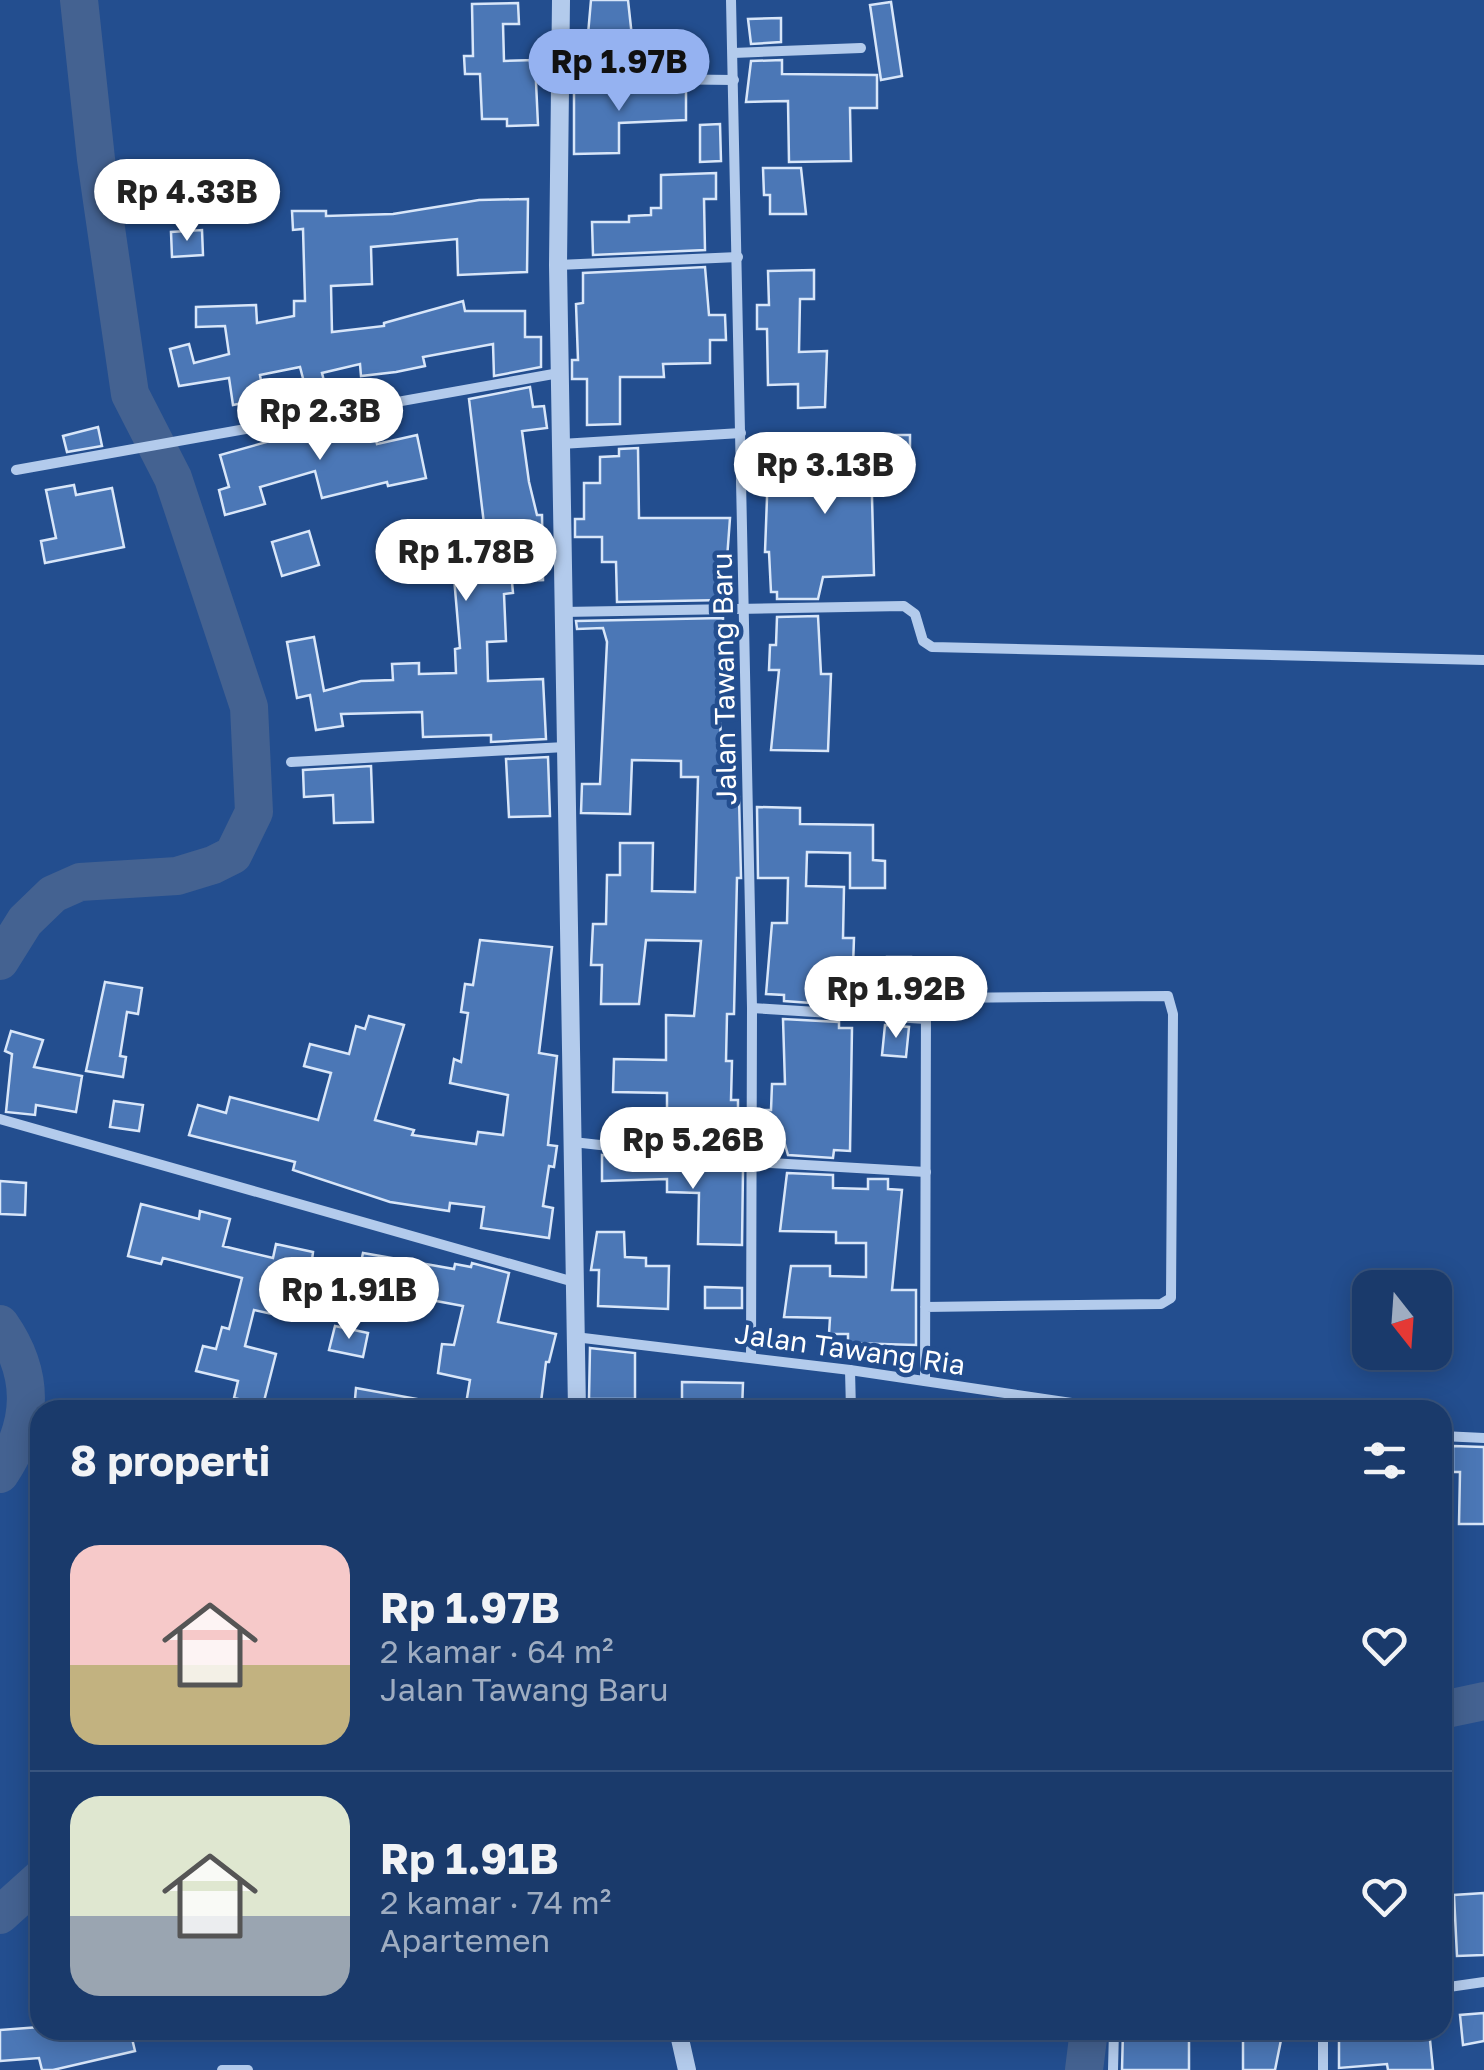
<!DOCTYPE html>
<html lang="id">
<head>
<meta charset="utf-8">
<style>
	:root { --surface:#1a3a6b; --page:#234171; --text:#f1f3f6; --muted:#9fadc1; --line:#38547e; --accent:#95b2f1 }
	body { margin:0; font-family:"Golos Text",sans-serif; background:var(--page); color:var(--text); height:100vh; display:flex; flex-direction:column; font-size:38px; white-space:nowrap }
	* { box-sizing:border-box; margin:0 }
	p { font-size:32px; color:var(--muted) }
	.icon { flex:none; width:55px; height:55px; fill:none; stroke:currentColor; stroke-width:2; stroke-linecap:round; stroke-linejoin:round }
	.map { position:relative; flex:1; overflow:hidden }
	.side { position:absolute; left:30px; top:1400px; width:1422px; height:640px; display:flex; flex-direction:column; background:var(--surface); border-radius:30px; box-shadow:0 5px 25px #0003,0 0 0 2px var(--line) }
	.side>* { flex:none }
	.needle { width:65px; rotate:163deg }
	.controls { position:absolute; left:1352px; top:1270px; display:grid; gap:20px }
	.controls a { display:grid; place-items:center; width:100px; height:100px; border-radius:20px; background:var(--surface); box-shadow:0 5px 25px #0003,0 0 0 2px var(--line); font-size:50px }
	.price { position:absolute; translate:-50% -85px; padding:0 22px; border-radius:35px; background:#fff; color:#222; font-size:32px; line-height:65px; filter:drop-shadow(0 2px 5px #0008) }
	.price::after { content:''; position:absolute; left:50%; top:60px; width:30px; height:22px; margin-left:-15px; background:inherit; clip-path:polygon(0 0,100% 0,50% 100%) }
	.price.on { background:var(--accent); color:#111 }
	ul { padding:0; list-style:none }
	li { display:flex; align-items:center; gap:30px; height:250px; padding:0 40px }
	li+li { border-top:2px solid var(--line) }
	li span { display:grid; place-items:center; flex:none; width:280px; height:200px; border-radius:30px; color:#555 }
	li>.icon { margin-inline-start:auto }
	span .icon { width:120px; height:120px; fill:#fffc; stroke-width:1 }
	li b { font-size:42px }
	h2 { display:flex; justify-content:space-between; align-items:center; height:120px; padding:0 40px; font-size:42px }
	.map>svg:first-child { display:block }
</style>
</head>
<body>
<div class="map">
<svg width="1484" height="2070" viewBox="0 0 1484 2070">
	<rect width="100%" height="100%" fill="#234e8f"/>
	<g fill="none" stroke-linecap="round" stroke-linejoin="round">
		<g stroke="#446291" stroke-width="38">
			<polyline points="0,961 25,921 53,894 80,882 177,876 213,865 233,855 254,812 249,707 173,478 130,394 96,159 79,0"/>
			<path d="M 0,1324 C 35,1374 34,1423 0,1474"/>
			<polyline points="1442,1710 1484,1701"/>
			<polyline points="0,1915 40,1879"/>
			<polyline points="1084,2070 1089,2030"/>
		</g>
	</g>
	<g fill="#4b77b6" stroke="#d8e6f9" stroke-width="2.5">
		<polygon points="591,0 628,0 633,46 643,46 643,70 578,69 578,46 587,46"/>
		<polygon points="891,2 902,76 881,80 870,5"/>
		<polygon points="518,3 519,24 503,24 504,61 535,60 538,125 507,126 507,119 482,119 480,74 465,74 464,56 473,56 472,4"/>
		<polygon points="781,18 781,42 751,44 748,19"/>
		<polygon points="782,60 782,74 877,75 877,108 850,108 851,161 789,162 788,101 746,102 751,61"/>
		<polygon points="574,87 686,91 686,120 619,123 619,153 574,154"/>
		<polygon points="720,124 721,161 700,162 700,125"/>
		<polygon points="763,168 801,168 806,214 770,214 770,195 764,195"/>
		<polygon points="716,173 716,199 704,199 705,250 593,255 592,222 629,222 629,216 651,215 651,208 661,208 661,175"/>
		<polygon points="528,199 527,272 458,275 457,239 371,247 372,284 331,286 332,332 384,326 384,323 463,301 465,311 525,311 525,337 541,337 541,367 494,376 493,344 423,357 425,366 396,372 361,376 360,364 322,373 324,381 305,386 300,367 260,375 266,409 245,412 243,403 233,405 229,378 179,386 170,349 189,344 194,363 229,354 225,326 196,327 196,307 256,305 257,323 294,316 294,301 305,301 303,229 293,230 292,211 326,211 326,216 393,214 479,200"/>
		<polygon points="202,230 203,255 172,257 171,232"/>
		<polygon points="705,267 709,315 725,315 726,340 710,340 710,363 663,364 664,377 620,377 620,424 587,425 587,379 572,379 572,360 578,360 576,304 583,303 583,273"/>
		<polygon points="814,270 814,299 800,299 799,352 827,351 825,407 798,408 798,384 768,385 767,329 757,329 757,305 769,305 768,271"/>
		<polygon points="530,387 533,407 544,406 547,428 522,431 529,482 537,515 542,515 543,580 512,582 513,593 504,594 506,641 487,642 488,681 543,679 546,739 491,742 491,735 423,737 422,712 341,714 343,726 316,730 310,695 297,698 287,642 314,637 324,691 361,681 393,680 392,664 419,663 419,674 456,673 455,649 460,648 454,577 463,576 459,527 484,524 469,399"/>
		<polygon points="370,416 377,444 417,435 426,478 388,486 387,482 322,498 315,471 260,487 265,504 225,515 219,490 229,487 220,455 274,440 272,433 301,428 303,434"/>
		<polygon points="98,427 102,446 67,452 63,436"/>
		<polygon points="876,435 910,435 910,457 871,458 874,575 823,577 818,599 777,599 777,592 771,592 769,552 765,552 768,471 827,470 827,440 876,440"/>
		<polygon points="638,448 639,518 730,518 724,600 617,602 616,562 602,562 602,537 575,537 575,519 584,519 584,483 600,483 600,457 619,456 619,449"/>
		<polygon points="74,485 76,495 112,488 124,547 45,563 41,541 56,538 46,490"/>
		<polygon points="309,531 319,565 282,576 272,542"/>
		<polygon points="818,616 821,674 831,674 828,751 771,750 779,670 769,670 770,645 776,645 777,617"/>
		<polygon points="723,618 723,658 729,658 729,682 728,705 721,705 720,753 727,753 726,796 739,797 741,878 737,878 734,1014 727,1014 726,1061 732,1061 731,1100 738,1100 738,1110 743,1110 743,1152 667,1144 667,1093 613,1092 614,1059 666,1060 666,1015 694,1016 701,941 646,940 639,1004 601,1004 602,965 591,965 593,924 606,924 607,875 620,875 620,843 653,843 652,891 695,892 698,777 681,777 681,761 632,760 630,814 581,813 582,784 600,784 607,642 603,628 577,629 576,621"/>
		<polygon points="548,757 550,816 509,817 506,759"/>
		<polygon points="371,766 373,822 334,823 333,795 304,797 303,770"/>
		<polygon points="757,807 800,808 800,824 873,825 873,860 885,861 885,888 850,888 850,853 807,852 806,886 844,887 843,938 854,938 853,966 887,966 887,957 911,957 910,990 839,988 839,1005 784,1001 784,995 766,994 772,923 787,923 788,878 758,878"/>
		<polygon points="480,940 552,947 539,1053 557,1056 548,1145 557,1146 554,1167 549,1166 543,1206 553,1208 549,1238 481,1228 484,1207 450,1203 449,1211 390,1202 293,1170 295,1162 189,1135 198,1105 226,1113 230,1097 318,1120 331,1073 304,1066 310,1044 349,1054 356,1026 365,1029 369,1016 404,1025 375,1120 414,1130 412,1135 476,1144 478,1132 503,1135 508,1095 450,1083 454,1059 461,1062 468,1013 461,1012 465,984 473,985"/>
		<polygon points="105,982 142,988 138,1014 127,1012 120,1056 126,1057 123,1077 86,1071"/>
		<polygon points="783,1019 839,1022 839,1028 852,1028 850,1151 834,1150 833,1158 788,1155 784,1141 760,1140 760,1110 771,1110 772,1084 785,1084"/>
		<polygon points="885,1025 909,1027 906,1057 882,1055"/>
		<polygon points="11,1031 43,1040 34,1067 82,1076 76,1112 36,1105 35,1115 6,1112 12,1054 5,1051"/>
		<polygon points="114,1101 143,1105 139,1131 110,1127"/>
		<polygon points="602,1155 743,1170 742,1245 698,1244 699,1193 667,1192 667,1179 602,1181"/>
		<polygon points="787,1173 833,1175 833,1188 868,1189 868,1179 888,1179 888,1189 902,1190 892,1290 916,1290 916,1345 848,1343 848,1334 829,1334 830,1318 784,1317 791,1266 830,1266 830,1276 866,1277 866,1243 836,1243 836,1232 780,1231"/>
		<polygon points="0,1181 26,1183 25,1215 0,1214"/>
		<polygon points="141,1204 199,1219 200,1211 230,1219 223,1246 273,1258 276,1244 313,1252 312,1260 359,1271 363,1253 454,1269 455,1264 471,1267 472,1263 509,1273 498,1322 556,1334 549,1362 546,1362 540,1410 465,1410 470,1380 438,1373 442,1344 454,1345 463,1306 350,1285 342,1314 298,1304 295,1319 254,1310 245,1346 276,1354 263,1405 234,1398 238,1381 196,1371 203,1346 216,1349 222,1327 229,1329 242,1278 163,1258 161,1264 128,1256"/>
		<polygon points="597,1232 624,1232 625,1257 646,1258 646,1266 669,1266 668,1309 598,1306 599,1270 591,1270"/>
		<polygon points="705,1287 742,1288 742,1308 705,1308"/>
		<polygon points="335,1326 368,1333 363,1357 329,1350"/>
		<polygon points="590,1348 635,1353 635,1399 589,1399"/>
		<polygon points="682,1382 743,1383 742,1410 682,1406"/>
		<polygon points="356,1388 417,1399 416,1410 354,1410"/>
		<polygon points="1453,1446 1484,1447 1484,1524 1459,1524 1460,1472 1453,1472"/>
		<polygon points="1484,1893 1484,1955 1457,1956 1454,1895"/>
		<polygon points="1484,2013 1484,2041 1463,2045 1460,2015"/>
		<polygon points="40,2027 130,2030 135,2051 53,2070 42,2070 39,2058 0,2061 0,2030"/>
		<polygon points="1123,2030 1161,2030 1161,2037 1189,2038 1189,2070 1122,2070"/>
		<polygon points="1243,2030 1283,2030 1275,2070 1243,2070"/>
		<polygon points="1339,2030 1429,2030 1433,2070 1388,2070 1387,2064 1339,2068"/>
	</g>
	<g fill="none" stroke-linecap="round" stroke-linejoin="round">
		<g stroke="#b3cbec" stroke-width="10">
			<polyline points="731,0 752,1008 751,1357"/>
			<polyline points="733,53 861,48"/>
			<polyline points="561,78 734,80"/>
			<polyline points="558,265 738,257"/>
			<polyline points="561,444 741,433"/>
			<polyline points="16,470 559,373"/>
			<polyline points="563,612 904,606 915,614 923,641 932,647 1484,660"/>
			<polyline points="291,762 565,747"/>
			<polyline points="752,1008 926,1019"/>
			<polyline points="0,1119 574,1282"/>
			<polyline points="573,1142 752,1162 926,1172"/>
			<polyline points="575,1337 850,1370 1119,1410"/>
			<polyline points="850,1370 851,1410"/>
			<polyline points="925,1381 926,1007 939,998 1168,996 1173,1014 1171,1298 1161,1304 925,1307"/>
			<polyline points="1442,1436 1484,1438"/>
			<polyline points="1442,1988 1484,1982"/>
			<polyline points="222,2070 248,2070"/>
			<polyline points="1113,2070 1114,2030"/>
			<polyline points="1323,2070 1323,2030"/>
		</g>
		<g stroke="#b3cbec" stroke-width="18">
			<polyline points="561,0 558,265 577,1410"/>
			<polyline points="678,2030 687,2070"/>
		</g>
	</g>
	<g text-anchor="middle" stroke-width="9" stroke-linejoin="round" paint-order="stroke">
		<g font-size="28" fill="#fff" stroke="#234e8f">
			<text transform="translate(724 679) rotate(-91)" y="10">Jalan Tawang Baru</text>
			<text transform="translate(850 1349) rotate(8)" y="10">Jalan Tawang Ria</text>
		</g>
	</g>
</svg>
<div class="controls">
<a><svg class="needle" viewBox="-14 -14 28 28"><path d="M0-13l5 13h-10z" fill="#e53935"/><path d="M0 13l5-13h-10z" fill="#9fadc1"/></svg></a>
</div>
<b class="price on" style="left:619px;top:114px">Rp 1.97B</b>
<b class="price" style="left:187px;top:244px">Rp 4.33B</b>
<b class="price" style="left:320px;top:463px">Rp 2.3B</b>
<b class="price" style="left:825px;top:517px">Rp 3.13B</b>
<b class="price" style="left:466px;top:604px">Rp 1.78B</b>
<b class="price" style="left:896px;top:1041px">Rp 1.92B</b>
<b class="price" style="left:693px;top:1192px">Rp 5.26B</b>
<b class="price" style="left:349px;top:1342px">Rp 1.91B</b>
<section class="side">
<h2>8 properti<svg class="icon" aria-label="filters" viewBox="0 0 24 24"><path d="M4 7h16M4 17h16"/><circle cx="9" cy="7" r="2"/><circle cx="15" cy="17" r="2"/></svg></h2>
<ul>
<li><span style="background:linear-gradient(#f6c9c9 60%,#c2b280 0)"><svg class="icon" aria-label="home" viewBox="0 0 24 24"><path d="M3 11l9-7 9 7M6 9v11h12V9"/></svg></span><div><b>Rp 1.97B</b><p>2 kamar · 64 m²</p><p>Jalan Tawang Baru</p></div><svg class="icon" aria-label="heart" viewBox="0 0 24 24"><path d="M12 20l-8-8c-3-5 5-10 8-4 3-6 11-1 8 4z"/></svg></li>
<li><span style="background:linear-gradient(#dfe7d0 60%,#9aa5b1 0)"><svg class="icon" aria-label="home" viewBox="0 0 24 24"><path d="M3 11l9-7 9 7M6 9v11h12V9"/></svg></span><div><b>Rp 1.91B</b><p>2 kamar · 74 m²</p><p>Apartemen</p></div><svg class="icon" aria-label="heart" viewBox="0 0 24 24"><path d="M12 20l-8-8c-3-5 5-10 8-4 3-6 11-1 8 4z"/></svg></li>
</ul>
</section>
</div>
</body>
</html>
